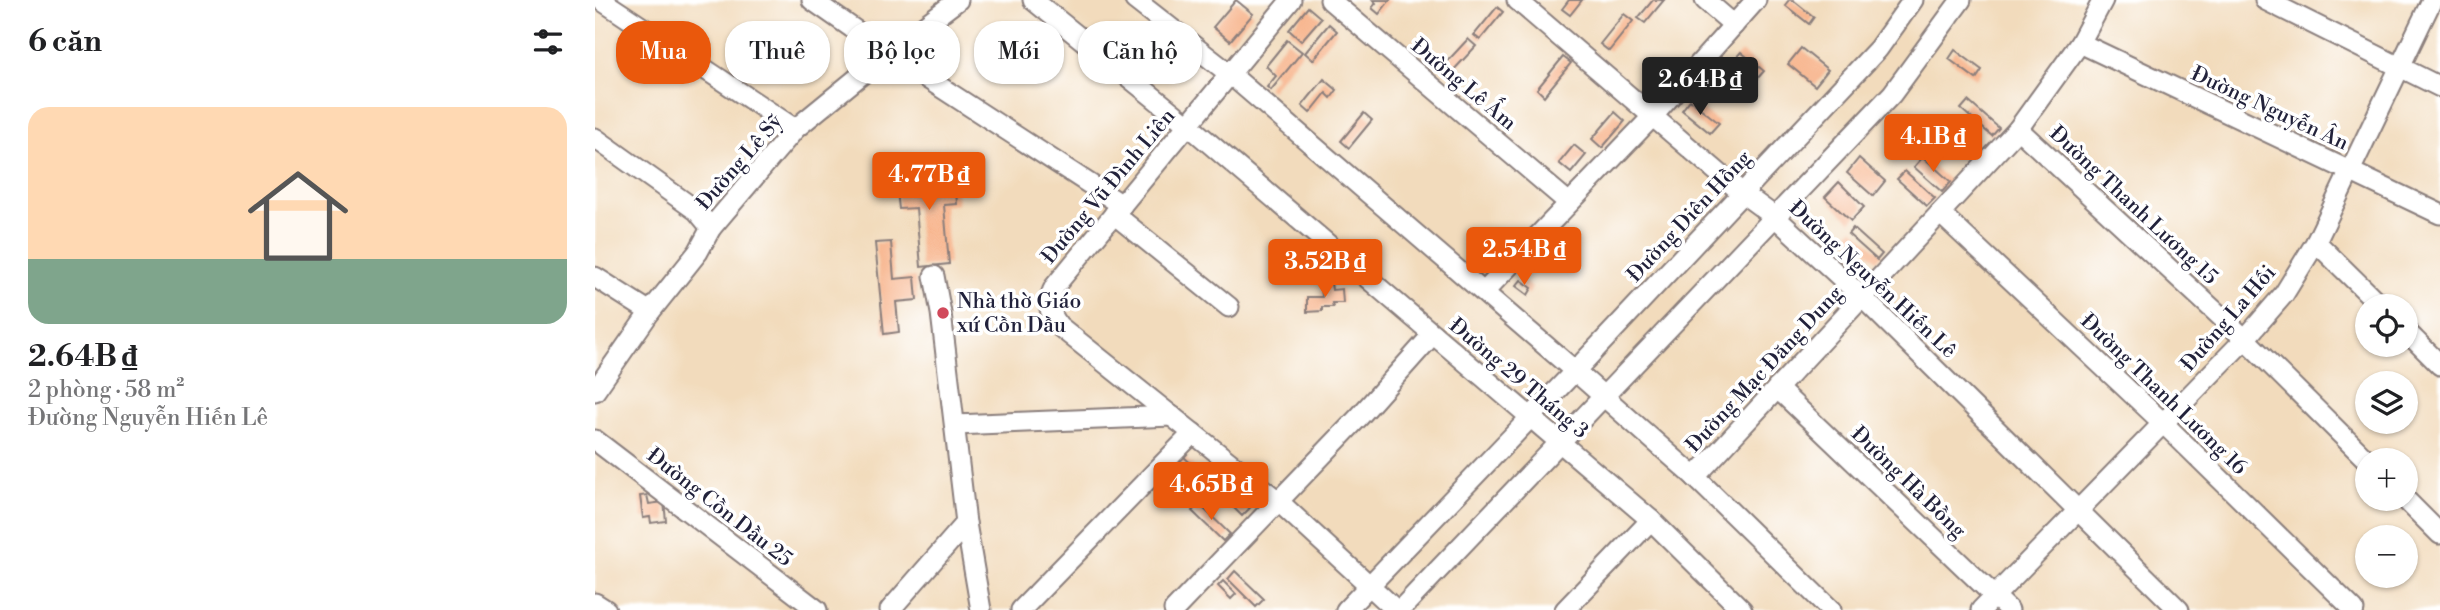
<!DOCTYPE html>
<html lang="vi">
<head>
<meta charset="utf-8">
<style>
	:root { --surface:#fff; --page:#f2f2f2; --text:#202124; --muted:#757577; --line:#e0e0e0; --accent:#ea580c }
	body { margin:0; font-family:"Libre Bodoni",serif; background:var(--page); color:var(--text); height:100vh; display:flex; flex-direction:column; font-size:26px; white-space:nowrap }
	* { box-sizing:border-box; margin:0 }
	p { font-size:23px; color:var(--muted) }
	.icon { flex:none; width:38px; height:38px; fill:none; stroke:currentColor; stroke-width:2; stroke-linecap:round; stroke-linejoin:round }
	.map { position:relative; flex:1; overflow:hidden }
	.sheet { display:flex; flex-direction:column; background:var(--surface); width:595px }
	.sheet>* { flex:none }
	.guide { position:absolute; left:21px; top:21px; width:665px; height:63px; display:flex; gap:14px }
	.controls { position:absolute; left:1760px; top:294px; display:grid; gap:14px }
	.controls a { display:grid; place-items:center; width:63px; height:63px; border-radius:50%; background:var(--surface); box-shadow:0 2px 5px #0004; font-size:35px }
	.price { position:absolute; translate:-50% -60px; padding:0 16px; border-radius:7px; background:var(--accent); color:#fff; font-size:23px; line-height:46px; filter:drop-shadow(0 2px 4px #0008) }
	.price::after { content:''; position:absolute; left:50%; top:42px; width:21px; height:16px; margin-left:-10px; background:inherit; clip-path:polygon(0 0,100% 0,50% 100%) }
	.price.selected { background:#222; color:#fff }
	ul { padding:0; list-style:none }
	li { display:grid; align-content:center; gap:14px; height:371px; padding:0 28px }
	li+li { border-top:2px solid var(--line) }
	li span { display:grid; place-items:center; height:217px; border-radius:21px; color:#555 }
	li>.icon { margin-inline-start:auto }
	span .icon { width:126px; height:126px; fill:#fffc; stroke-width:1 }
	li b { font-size:30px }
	h2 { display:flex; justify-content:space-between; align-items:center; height:84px; padding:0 28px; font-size:30px }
	.tag { padding:0 24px; border-radius:28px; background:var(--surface); box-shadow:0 2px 5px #0004; font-size:24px; line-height:63px }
	.tag.selected { background:var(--accent); color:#fff }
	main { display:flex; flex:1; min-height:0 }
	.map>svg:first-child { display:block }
</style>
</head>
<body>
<main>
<section class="sheet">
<h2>6 căn<svg class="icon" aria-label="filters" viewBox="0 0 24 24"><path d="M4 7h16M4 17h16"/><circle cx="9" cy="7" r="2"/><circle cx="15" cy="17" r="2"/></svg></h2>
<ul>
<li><span style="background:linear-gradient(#ffd9b3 70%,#7fa58c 0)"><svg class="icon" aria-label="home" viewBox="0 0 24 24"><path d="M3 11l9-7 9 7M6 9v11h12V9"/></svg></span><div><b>2.64B ₫</b><p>2 phòng · 58 m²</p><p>Đường Nguyễn Hiến Lê</p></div></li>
</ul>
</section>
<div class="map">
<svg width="1845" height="610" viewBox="0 0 1845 610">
	<rect width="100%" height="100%" fill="#fff"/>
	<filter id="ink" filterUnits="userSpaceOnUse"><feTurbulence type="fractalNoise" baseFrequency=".0143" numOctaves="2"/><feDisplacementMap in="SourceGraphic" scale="14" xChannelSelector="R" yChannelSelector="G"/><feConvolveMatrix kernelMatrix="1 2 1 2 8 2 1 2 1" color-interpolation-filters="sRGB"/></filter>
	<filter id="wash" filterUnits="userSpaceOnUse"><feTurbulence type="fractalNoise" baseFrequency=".00686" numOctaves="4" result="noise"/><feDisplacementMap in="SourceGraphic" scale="28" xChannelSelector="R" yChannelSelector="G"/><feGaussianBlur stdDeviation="1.57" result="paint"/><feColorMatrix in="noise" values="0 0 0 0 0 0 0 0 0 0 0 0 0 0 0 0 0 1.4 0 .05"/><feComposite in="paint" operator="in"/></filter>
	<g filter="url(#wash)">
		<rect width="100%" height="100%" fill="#f2dbbc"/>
		<g id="blocks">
			<g fill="#f7b187">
				<polygon points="641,0 658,14 635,41 618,27"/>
				<polygon points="778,0 795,0 784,14 777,8 781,3"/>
				<polygon points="974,0 987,0 975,15 967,9"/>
				<polygon points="1058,0 1069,0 1050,23 1043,18"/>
				<polygon points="1194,0 1198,0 1219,17 1214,24 1190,5"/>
				<polygon points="713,7 726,18 706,41 694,30"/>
				<polygon points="902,7 908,12 885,40 879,35"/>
				<polygon points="1029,14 1038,21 1014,51 1005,44"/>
				<polygon points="734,24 742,31 718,60 710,53"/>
				<polygon points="873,39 881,46 855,74 847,67"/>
				<polygon points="692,40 707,52 676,90 672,87 681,76 671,66"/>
				<polygon points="1206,48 1233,70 1220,86 1193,64"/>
				<polygon points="1360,50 1387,70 1381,79 1354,59"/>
				<polygon points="1146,52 1169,71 1162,79 1139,60"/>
				<polygon points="968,57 976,63 949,96 942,89"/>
				<polygon points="729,79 742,90 736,98 731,93 715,113 707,106"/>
				<polygon points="1095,100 1124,123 1115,133 1087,110"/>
				<polygon points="1373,101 1404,128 1397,136 1366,109"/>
				<polygon points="1020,112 1030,121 1007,148 997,139"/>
				<polygon points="769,113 777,120 754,148 746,141"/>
				<polygon points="979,145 991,155 976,173 964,163"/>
				<polygon points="1328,157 1356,182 1347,192 1319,167"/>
				<polygon points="1264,158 1290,181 1278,196 1252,173"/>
				<polygon points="346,171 347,178 360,176 362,204 349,205 354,264 326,267 321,208 304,209 301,182 318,180 317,173"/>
				<polygon points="1310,171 1340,198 1332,206 1302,179"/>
				<polygon points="1244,182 1269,207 1256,221 1230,197"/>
				<polygon points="1258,228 1287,254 1282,260 1253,234"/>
				<polygon points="296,242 299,279 320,277 322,300 301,302 304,332 289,334 280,243"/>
				<polygon points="926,280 937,288 933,295 921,286"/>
				<polygon points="736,283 737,290 747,289 748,303 737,303 738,307 727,307 727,311 712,312 712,297 727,297 726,284"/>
				<polygon points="588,456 606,473 610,469 624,482 632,473 659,499 652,506 655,508 647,516 619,488 614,492 611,490 608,493 606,492 592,507 565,480"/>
				<polygon points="52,495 54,504 69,502 71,521 56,523 55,517 48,518 45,496"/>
				<polygon points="604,504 635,534 628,541 597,511"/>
				<polygon points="640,571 669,599 661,607 633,579"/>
				<polygon points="628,581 641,594 636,599 623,586"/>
			</g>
		</g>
	</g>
	<g filter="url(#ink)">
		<use href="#blocks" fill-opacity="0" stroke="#8a7e7c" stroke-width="2"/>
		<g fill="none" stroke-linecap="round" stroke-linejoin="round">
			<defs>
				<g id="minor">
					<polyline points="6,0 200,129"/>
					<polyline points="217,0 293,53 527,205"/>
					<polyline points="438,0 593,125 1056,520 1147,610"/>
					<polyline points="540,0 636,75 980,371 1100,477 1236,610"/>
					<path d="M 696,0 L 460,286 C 451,302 453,311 464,326 L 683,501 L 801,610"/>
					<polyline points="735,0 974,203"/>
					<polyline points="922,0 1147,193 1180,217 1267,297 1584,610"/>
					<polyline points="1110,0 1139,25"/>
					<polyline points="1670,0 1845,87"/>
					<polyline points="1485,43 1845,214"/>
					<polyline points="1423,129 1650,339 1773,461"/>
					<polyline points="0,138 102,211 116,228"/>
					<polyline points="1345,213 1568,423 1759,610"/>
					<polyline points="519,214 634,307"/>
					<polyline points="1721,242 1786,306"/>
					<polyline points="339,276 346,313 371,523"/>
					<polyline points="0,277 55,312"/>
					<polyline points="889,292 1058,116 1161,0"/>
					<polyline points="1811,331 1845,365"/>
					<polyline points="1182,388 1414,610"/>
					<polyline points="0,391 55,312 103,252 116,228 200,129 293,53 363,0"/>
					<polyline points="361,425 577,416"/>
					<polyline points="0,440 222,610"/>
					<polyline points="1100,477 1423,129 1485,43 1508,0"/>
					<polyline points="1810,499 1845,534"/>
					<polyline points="0,603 11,610"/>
					<polyline points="295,610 371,523 386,610"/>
					<polyline points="426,610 598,433"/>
					<polyline points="579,610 764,417 838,334"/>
					<polyline points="751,610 980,371 1283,49 1318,0"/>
					<polyline points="805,610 1297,94 1366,0"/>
					<polyline points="970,610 1056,520"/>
					<polyline points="1386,610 1650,339 1689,294 1721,242 1837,0"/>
				</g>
			</defs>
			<use href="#minor" stroke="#8a7e7c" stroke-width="23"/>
			<use href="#minor" stroke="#fff" stroke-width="19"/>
		</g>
	</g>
	<circle fill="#d1495b" stroke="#fff" stroke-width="2.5" cx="348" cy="313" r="7"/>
	<g text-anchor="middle" stroke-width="7" stroke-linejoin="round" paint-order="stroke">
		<g font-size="21" fill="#22223b" stroke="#fff">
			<text transform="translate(869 84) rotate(40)" y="7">Đường Lê Ấm</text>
			<text transform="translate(1675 108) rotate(25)" y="7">Đường Nguyễn Ân</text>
			<text transform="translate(144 162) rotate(-49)" y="7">Đường Lê Sỹ</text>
			<text transform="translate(513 186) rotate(-50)" y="7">Đường Vũ Đình Liên</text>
			<text transform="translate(1539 205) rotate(43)" y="7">Đường Thanh Lương 15</text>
			<text transform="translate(1094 216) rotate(-47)" y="7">Đường Diên Hồng</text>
			<text transform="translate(1278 279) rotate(43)" y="7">Đường Nguyễn Hiến Lê</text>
			<text transform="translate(1633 318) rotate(-49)" y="7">Đường La Hối</text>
			<text transform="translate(1169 369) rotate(-47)" y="7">Đường Mạc Đăng Dung</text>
			<text transform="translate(924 378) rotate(40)" y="7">Đường 29 Tháng 3</text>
			<text transform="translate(1569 394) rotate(44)" y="7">Đường Thanh Lương 16</text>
			<text transform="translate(1314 482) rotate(44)" y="7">Đường Hà Bồng</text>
			<text transform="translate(125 507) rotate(38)" y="7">Đường Cồn Dầu 25</text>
		</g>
		<g font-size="21" fill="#22223b" stroke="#fff" text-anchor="start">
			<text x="362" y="308">Nhà thờ Giáo<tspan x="362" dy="24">xứ Cồn Dầu</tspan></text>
		</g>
	</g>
</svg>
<div class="controls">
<a><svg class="icon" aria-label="locate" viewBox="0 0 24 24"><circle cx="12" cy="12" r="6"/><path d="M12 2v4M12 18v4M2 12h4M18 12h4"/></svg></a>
<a><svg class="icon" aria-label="layers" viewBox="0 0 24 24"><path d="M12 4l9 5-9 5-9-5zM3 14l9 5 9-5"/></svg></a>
<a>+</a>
<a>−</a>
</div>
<b class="price selected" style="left:1105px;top:117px">2.64B ₫</b>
<b class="price" style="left:1338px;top:174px">4.1B ₫</b>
<b class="price" style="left:334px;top:212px">4.77B ₫</b>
<b class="price" style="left:929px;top:287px">2.54B ₫</b>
<b class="price" style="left:730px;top:299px">3.52B ₫</b>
<b class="price" style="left:616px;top:522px">4.65B ₫</b>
<div class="guide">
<a class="tag selected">Mua</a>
<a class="tag">Thuê</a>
<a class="tag">Bộ lọc</a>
<a class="tag">Mới</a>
<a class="tag">Căn hộ</a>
</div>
</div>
</main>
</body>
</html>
